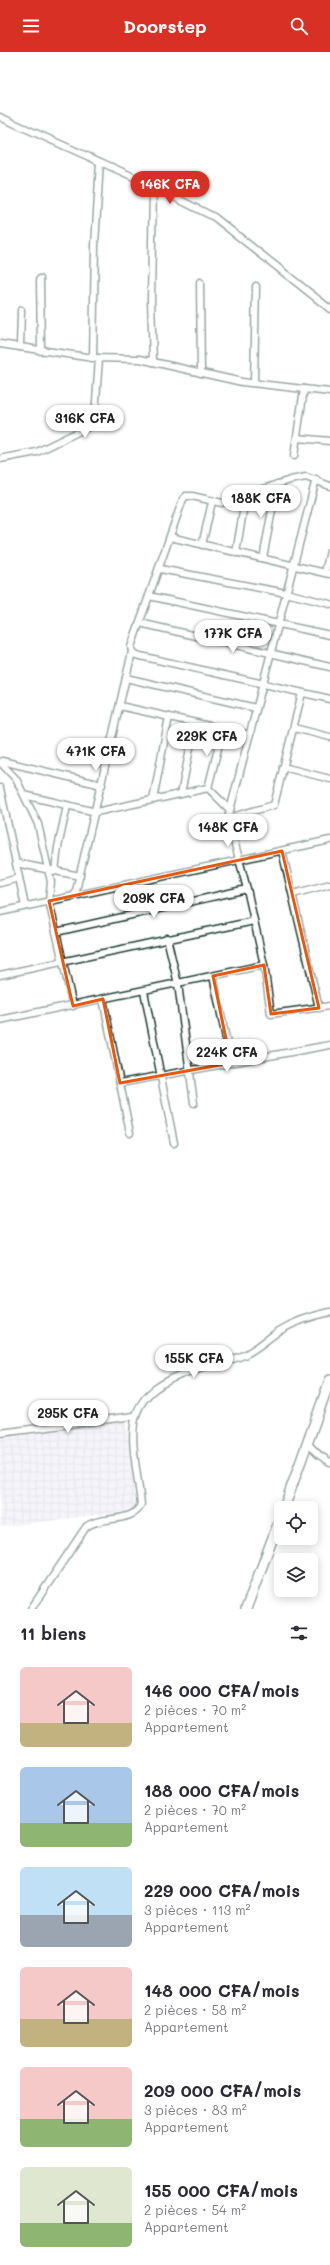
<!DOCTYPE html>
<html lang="fr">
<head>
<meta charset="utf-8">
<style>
	:root { --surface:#fff; --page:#f7f7f7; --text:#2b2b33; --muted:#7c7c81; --accent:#d93025 }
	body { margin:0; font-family:Mali,sans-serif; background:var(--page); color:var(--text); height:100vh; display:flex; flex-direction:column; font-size:15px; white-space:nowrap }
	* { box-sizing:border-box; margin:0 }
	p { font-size:13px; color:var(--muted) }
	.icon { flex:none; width:22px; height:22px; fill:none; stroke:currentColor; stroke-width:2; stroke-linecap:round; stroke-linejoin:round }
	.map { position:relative; height:1557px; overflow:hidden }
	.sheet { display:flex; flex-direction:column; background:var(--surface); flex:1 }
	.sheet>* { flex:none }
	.tools { position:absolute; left:274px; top:1449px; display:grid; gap:8px }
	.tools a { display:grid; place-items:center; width:44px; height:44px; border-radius:6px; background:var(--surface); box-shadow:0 2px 10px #0003; font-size:20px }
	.price { position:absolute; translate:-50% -34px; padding:0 9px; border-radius:14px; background:#fff; color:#222; font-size:13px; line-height:26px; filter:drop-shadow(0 1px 2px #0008) }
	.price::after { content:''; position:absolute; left:50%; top:24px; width:12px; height:9px; margin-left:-6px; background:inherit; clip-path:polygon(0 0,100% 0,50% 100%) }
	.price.active { background:var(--accent); color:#fff }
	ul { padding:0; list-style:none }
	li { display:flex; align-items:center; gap:12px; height:100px; padding:0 20px }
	li span { display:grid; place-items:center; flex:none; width:112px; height:80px; border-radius:6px; color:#555 }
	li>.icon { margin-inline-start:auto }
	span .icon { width:48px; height:48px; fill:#fffc; stroke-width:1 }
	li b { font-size:17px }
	h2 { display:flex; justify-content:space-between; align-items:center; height:48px; padding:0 20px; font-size:17px }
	header { display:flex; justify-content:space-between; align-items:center; height:52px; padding:0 20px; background:var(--accent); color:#fff; font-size:18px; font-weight:700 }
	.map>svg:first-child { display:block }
</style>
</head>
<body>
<header><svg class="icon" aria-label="menu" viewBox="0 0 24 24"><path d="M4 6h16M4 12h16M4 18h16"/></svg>Doorstep<svg class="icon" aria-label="search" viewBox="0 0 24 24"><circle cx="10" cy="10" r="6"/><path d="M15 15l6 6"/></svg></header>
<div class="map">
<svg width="330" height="1557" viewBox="0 0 330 1557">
	<defs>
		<pattern id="industrial-grid" width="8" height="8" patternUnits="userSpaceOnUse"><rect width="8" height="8" fill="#e9e6f4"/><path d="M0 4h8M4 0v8" fill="none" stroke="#c7c6d2"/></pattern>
	</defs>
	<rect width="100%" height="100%" fill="#fff"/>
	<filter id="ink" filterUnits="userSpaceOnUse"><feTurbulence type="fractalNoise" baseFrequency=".025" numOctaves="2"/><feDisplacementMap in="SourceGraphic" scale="8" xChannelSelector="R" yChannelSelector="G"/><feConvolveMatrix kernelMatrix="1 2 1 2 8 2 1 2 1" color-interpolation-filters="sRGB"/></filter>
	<g filter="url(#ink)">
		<polygon fill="url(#industrial-grid)" points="126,1369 137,1458 0,1475 0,1384"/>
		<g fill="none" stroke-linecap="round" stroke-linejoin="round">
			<defs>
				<g id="street">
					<polyline points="0,65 136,126 214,165 330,257"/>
					<polyline points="153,134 151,247 153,310"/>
					<polyline points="40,227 41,299"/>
					<polyline points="200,230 201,321"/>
					<polyline points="0,292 93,306 140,307 242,330 330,340"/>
					<polyline points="20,295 21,258"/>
					<polyline points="93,306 95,193 100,110"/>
					<polyline points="254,331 256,234"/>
					<polyline points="297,386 330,389"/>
					<polyline points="294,404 304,337"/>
					<polyline points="0,407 37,400 92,373 95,363 99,306"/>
					<polyline points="316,427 228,766 247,837 264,913 271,962 330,954"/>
					<polyline points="170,485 330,522"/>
					<polyline points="202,493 212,450"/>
					<polyline points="236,501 246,442"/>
					<polyline points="263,506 277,432"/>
					<polyline points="160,517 286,541 330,552"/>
					<polyline points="325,520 330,499"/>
					<polyline points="149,544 330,583"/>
					<polyline points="140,571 330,615"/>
					<polyline points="132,600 136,603 330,647"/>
					<polyline points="126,626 256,656"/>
					<polyline points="120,654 250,683"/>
					<polyline points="294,676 330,685"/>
					<polyline points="2,709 102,733"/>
					<polyline points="0,710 16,727 38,772 51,830 49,849 73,954"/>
					<polyline points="283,715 330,727"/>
					<polyline points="0,736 25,854"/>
					<polyline points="208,736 223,677"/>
					<polyline points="181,742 195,671"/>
					<polyline points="24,743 96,760 208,736 230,758"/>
					<polyline points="153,748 169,665"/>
					<polyline points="228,766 274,753 302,641"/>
					<polyline points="282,799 319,956"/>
					<polyline points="16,811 80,824"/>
					<polyline points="55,819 58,795 67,754"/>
					<polyline points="0,831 19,826"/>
					<polyline points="293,842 330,832"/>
					<polyline points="75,843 132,600 131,595 183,447 186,444 192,444 222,451 290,428 306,425 330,434"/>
					<polyline points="0,860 330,788"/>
					<polyline points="56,880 247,837"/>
					<polyline points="167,886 178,932 194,1051"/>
					<polyline points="0,923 254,869"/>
					<polyline points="213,924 231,1011"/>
					<polyline points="144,939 174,1091"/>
					<polyline points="103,947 130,1081"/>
					<polyline points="0,968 264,913"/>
					<polyline points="120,1031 330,993"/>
					<polyline points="0,1381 134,1364"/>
					<polyline points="307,1391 319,1403 330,1410"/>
					<path d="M 31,1557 L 86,1475 C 100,1463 134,1472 141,1452 C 133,1384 114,1344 194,1318 C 211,1312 228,1310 244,1303 C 257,1297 267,1287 279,1279 C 295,1269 312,1264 330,1260"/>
				</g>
				<g id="secondary">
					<polyline points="284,1456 330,1328"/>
					<polyline points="246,1557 281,1464"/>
				</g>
			</defs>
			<use href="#street" stroke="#1f3d34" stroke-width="9"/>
			<use href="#secondary" stroke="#1f3d34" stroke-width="12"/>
			<use href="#street" stroke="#fff" stroke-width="6"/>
			<use href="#secondary" stroke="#fff" stroke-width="9"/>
		</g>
	</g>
	<path d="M0 0H330V1557H0ZM 282,799 L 319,956 L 271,962 L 264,913 L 213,924 L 231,1011 L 120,1031 L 103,947 L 73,954 L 49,849 Z" fill="#fff" fill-opacity=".55" fill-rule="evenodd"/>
	<path fill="none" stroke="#e8590c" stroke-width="3" stroke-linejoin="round" d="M 282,799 L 319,956 L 271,962 L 264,913 L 213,924 L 231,1011 L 120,1031 L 103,947 L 73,954 L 49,849 Z"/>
</svg>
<div class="tools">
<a><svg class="icon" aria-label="locate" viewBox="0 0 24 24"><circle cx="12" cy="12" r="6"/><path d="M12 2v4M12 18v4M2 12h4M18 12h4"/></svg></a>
<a><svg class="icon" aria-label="layers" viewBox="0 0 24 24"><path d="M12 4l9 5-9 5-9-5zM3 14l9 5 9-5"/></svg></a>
</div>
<b class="price active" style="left:170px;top:153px">146K CFA</b>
<b class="price" style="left:85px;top:387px">316K CFA</b>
<b class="price" style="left:261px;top:467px">188K CFA</b>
<b class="price" style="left:233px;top:602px">177K CFA</b>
<b class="price" style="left:207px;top:705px">229K CFA</b>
<b class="price" style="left:96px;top:720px">471K CFA</b>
<b class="price" style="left:228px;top:796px">148K CFA</b>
<b class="price" style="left:154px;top:867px">209K CFA</b>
<b class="price" style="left:227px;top:1021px">224K CFA</b>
<b class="price" style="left:194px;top:1327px">155K CFA</b>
<b class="price" style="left:68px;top:1382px">295K CFA</b>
</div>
<section class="sheet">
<h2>11 biens<svg class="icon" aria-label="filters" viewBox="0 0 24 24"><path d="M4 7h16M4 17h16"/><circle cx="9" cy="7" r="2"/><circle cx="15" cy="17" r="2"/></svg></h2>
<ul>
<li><span style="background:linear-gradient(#f6c9c9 70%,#c2b280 0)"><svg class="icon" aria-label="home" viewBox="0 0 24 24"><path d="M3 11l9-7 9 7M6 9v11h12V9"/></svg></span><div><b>146 000 CFA/mois</b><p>2 pièces · 70 m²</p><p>Appartement</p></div></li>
<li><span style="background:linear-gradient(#a9c7e8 70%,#8fb573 0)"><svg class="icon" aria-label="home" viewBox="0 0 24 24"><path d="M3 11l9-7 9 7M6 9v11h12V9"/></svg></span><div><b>188 000 CFA/mois</b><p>2 pièces · 70 m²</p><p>Appartement</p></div></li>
<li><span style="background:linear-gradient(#bfe0f5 60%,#9aa5b1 0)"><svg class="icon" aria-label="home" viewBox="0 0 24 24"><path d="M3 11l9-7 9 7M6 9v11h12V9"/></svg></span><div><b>229 000 CFA/mois</b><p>3 pièces · 113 m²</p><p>Appartement</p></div></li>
<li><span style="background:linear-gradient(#f6c9c9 65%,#c2b280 0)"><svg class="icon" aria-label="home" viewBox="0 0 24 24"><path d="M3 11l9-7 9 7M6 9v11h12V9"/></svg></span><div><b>148 000 CFA/mois</b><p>2 pièces · 58 m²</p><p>Appartement</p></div></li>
<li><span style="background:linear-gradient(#f6c9c9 65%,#8fb573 0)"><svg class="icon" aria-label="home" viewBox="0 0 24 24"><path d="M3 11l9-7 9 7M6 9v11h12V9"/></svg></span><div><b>209 000 CFA/mois</b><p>3 pièces · 83 m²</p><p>Appartement</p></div></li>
<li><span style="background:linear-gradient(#dfe7d0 70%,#8fb573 0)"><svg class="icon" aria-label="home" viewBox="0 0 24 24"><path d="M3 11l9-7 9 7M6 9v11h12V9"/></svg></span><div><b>155 000 CFA/mois</b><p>2 pièces · 54 m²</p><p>Appartement</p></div></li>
</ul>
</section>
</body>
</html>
